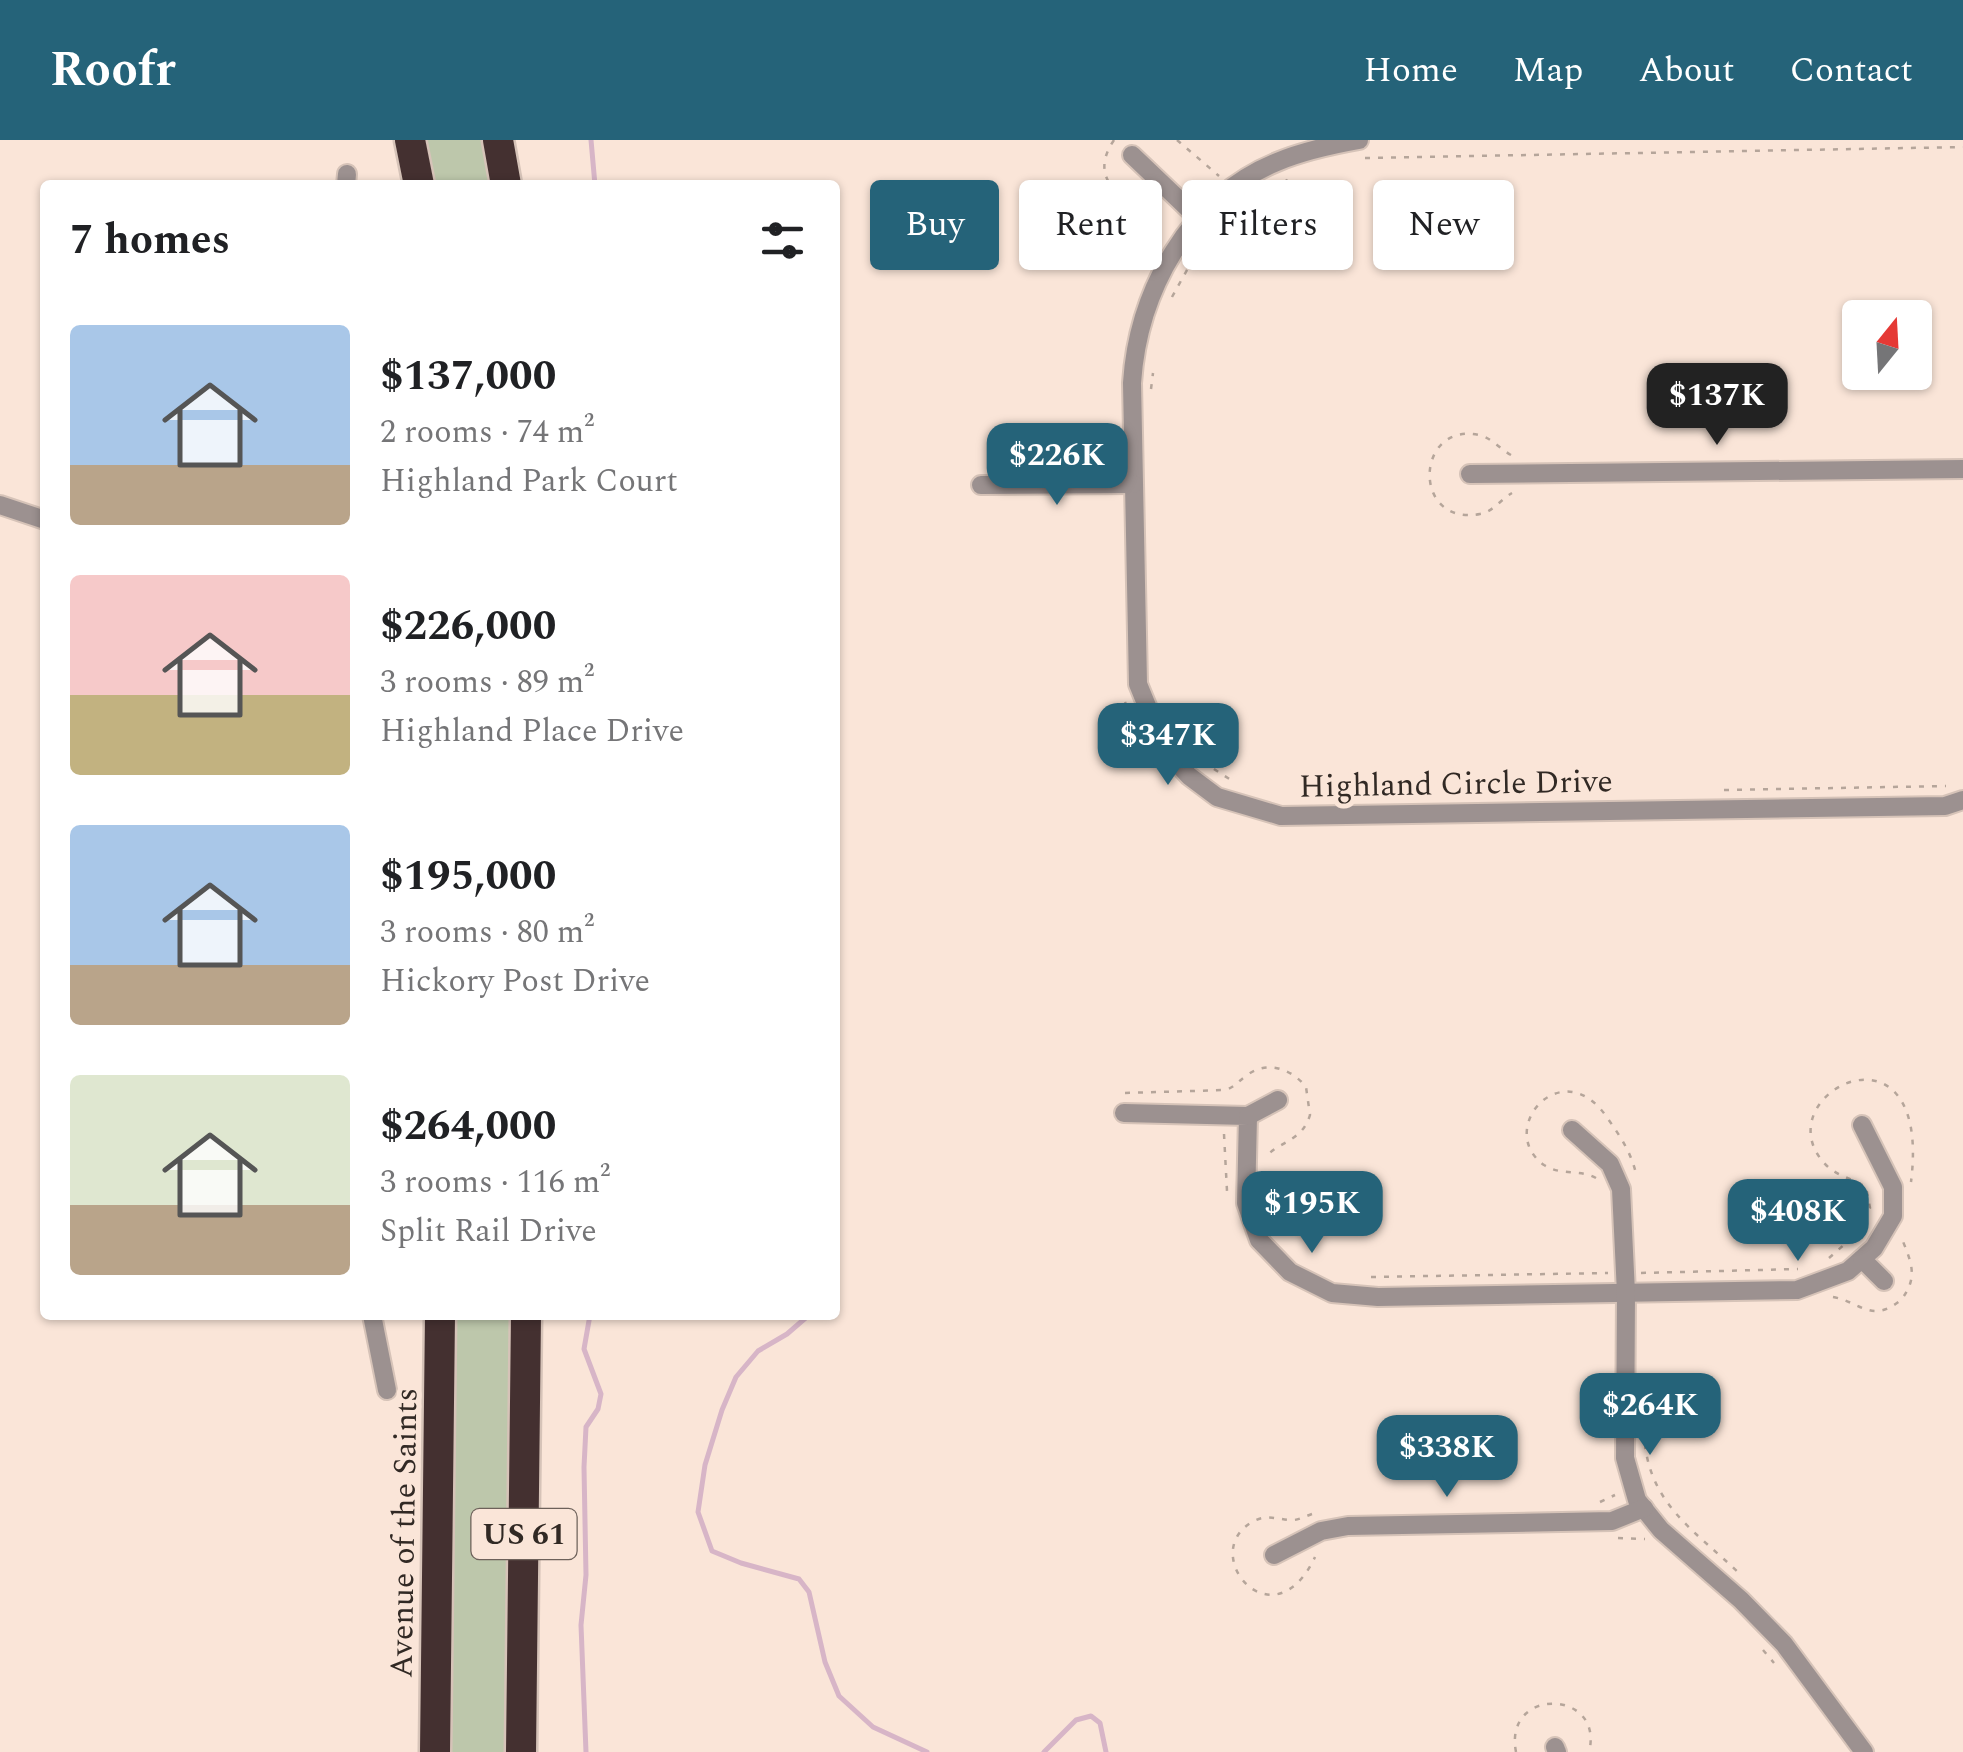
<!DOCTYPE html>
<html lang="en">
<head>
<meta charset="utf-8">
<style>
	:root { --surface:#fff; --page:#f2f2f2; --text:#202124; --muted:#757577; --accent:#256379 }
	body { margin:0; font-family:Spectral,serif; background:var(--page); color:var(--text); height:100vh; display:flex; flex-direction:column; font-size:38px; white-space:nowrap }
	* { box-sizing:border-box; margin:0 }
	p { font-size:32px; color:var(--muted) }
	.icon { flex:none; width:55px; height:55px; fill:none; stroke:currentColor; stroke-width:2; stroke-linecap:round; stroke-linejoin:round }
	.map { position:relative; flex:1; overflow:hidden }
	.sheet { position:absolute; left:40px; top:40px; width:800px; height:1140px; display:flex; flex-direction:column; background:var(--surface); border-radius:10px; box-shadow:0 2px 8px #0004 }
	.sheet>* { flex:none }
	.banner { position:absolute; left:870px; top:40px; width:942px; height:90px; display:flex; gap:20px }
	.needle { width:65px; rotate:18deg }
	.tools { position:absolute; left:1842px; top:160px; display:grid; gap:20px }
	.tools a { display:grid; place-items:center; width:90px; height:90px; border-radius:10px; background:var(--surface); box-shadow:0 2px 8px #0004; font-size:50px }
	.price { position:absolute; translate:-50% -85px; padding:0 22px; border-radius:20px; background:var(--accent); color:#fff; font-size:32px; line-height:65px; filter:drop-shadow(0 2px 5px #0008) }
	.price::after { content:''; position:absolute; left:50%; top:60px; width:30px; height:22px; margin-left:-15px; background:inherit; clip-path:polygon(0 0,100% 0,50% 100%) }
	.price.on { background:#222; color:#fff }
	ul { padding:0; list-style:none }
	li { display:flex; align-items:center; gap:30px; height:250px; padding:0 30px }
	li span { display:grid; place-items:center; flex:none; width:280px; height:200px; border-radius:10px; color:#555 }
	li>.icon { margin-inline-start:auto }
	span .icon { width:120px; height:120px; fill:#fffc; stroke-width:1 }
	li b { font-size:42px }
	h2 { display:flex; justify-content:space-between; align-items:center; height:120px; padding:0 30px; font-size:42px }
	.tag { padding:0 35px; border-radius:10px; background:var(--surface); box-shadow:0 2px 8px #0004; font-size:35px; line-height:90px }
	.tag.on { background:var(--accent); color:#fff }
	header { display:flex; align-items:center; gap:60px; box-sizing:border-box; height:140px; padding:0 50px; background:var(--accent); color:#fff }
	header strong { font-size:48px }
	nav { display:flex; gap:55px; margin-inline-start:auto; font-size:35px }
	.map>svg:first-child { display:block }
</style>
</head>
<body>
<header>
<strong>Roofr</strong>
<nav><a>Home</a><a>Map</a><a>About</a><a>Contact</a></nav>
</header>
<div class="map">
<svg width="1963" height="1612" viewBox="0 0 1963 1612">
	<rect width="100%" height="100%" fill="#fae5d8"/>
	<g fill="#bdc7ab">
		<polygon points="422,0 486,0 494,45 431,45"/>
		<polygon points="453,1175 513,1175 510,1612 447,1612"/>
	</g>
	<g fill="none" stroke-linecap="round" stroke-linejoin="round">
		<g stroke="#d7b5c7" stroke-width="5">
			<polyline points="591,0 595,45"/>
			<polyline points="809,1175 787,1194 758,1211 736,1237 722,1270 705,1325 698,1372 712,1411 741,1423 799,1439 809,1452 825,1522 839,1556 873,1587 927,1612"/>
			<polyline points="586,1612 581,1485 586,1435 584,1327 586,1287 598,1269 601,1254 584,1209 590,1175"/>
			<polyline points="1044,1612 1076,1580 1091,1576 1100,1583 1106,1612"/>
		</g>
		<defs>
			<g id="street">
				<path d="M 1359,0 C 1331,5 1303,11 1277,22 C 1189,58 1138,151 1132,243 L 1138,544 L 1165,610 L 1189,636 L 1217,657 L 1281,676 L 1945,666 L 1963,660"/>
				<polyline points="1132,15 1197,77"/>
				<polyline points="346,45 347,34"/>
				<polyline points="1470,334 1963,329"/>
				<polyline points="981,345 1133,344"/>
				<polyline points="0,365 45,380"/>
				<polyline points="1124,973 1248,976 1246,1063 1259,1100 1290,1132 1332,1153 1378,1157 1797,1150 1848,1131 1874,1108 1893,1076 1893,1047 1862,985"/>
				<polyline points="1248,976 1278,960"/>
				<polyline points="1572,990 1610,1024 1621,1049 1626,1153 1625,1318 1637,1360 1661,1390 1741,1460 1784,1504 1864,1612"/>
				<polyline points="1862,1119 1884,1141"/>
				<polyline points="372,1175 387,1250"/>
				<polyline points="1274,1415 1321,1391 1348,1386 1612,1381 1644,1368"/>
				<polyline points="1555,1607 1557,1612"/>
			</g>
			<g id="highway">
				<polyline points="410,0 419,45"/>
				<polyline points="498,0 506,45"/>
				<polyline points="435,1612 440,1175"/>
				<polyline points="521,1612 526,1175"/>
			</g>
		</defs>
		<use href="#street" stroke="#d6c3b8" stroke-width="22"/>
		<use href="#highway" stroke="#d6c3b8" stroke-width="35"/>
		<g stroke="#b5a59a" stroke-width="2.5" stroke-dasharray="5 8" stroke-linecap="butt">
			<path d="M 1114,0 C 1079,52 1150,63 1157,102"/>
			<polyline points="1177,0 1219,36"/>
			<polyline points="1365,18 1963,7"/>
			<polyline points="1201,105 1248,63 1294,36"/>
			<polyline points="1172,157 1197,112"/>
			<polyline points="1151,249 1153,233"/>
			<path d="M 1511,315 C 1500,309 1492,298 1479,295 C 1415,281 1411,387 1480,374 C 1493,372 1501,359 1512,353"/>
			<polyline points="1099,325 1116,321"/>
			<polyline points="1125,562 1143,605"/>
			<polyline points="1203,622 1234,642"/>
			<polyline points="1724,650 1946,646"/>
			<path d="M 1125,953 L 1225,950 C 1235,947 1237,942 1246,936 C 1266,920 1291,928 1306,947 L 1310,975 C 1302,1001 1282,1000 1265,1017"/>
			<polyline points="1224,994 1227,1051"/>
			<path d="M 1596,1038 C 1580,1029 1561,1036 1544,1025 C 1495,990 1561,912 1606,976 C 1620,996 1632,1013 1637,1038"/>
			<path d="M 1829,1118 L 1854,1096 L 1870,1068 L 1866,1047 C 1853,1039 1837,1036 1826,1025 C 1759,956 1933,866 1911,1042"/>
			<polyline points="1641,1133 1798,1129"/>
			<polyline points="1371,1137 1608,1133"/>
			<path d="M 1833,1157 C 1861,1162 1871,1184 1901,1160 C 1919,1137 1911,1122 1902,1099"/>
			<path d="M 1644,1291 C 1646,1364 1695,1390 1742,1436"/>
			<polyline points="1600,1362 1615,1355"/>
			<path d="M 1312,1374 C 1306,1376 1297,1381 1290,1380 C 1276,1379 1266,1374 1252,1382 C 1197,1414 1273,1506 1315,1417"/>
			<polyline points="1618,1398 1645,1399"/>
			<polyline points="1763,1510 1774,1523"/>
			<path d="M 1516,1612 C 1503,1546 1605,1549 1589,1612"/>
		</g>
		<use href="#street" stroke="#9c9190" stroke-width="18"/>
		<use href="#highway" stroke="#443030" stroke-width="30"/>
	</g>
	<g text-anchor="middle" stroke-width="10" stroke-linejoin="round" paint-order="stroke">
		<rect fill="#fae5d8" stroke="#6d615a" stroke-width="2.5" x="471.5" y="1369" width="105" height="50" rx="8"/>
		<g font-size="30" font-weight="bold" fill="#312924">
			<text x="524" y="1404">US 61</text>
		</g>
		<g font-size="32" fill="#312924" stroke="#fae5d8">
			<text transform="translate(1456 643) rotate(-1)" y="11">Highland Circle Drive</text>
			<text transform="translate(403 1393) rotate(-89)" y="11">Avenue of the Saints</text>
		</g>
	</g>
</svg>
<div class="tools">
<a><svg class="needle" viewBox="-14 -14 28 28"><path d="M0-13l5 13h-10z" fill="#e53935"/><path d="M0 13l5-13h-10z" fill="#757577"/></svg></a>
</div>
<b class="price on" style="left:1717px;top:308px">$137K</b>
<b class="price" style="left:1057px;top:368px">$226K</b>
<b class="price" style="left:1168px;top:648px">$347K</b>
<b class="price" style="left:1312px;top:1116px">$195K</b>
<b class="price" style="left:1798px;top:1124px">$408K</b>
<b class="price" style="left:1650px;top:1318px">$264K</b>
<b class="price" style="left:1447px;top:1360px">$338K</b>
<div class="banner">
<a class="tag on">Buy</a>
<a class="tag">Rent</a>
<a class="tag">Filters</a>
<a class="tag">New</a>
</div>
<section class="sheet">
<h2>7 homes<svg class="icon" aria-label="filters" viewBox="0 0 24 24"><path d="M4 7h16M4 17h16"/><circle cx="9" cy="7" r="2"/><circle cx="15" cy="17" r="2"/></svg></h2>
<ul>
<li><span style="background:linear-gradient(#a9c7e8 70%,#b9a48a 0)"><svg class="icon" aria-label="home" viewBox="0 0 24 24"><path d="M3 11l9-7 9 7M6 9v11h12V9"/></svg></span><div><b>$137,000</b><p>2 rooms · 74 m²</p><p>Highland Park Court</p></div></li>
<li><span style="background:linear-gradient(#f6c9c9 60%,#c2b280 0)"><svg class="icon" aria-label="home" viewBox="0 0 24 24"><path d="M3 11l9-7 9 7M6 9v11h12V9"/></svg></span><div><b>$226,000</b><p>3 rooms · 89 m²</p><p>Highland Place Drive</p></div></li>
<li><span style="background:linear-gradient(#a9c7e8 70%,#b9a48a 0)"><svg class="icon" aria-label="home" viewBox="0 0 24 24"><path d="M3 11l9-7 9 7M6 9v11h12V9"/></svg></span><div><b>$195,000</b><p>3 rooms · 80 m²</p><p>Hickory Post Drive</p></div></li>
<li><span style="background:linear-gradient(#dfe7d0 65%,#b9a48a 0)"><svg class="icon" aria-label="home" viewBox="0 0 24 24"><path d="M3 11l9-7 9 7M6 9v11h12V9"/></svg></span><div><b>$264,000</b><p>3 rooms · 116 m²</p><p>Split Rail Drive</p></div></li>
</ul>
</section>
</div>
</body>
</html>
